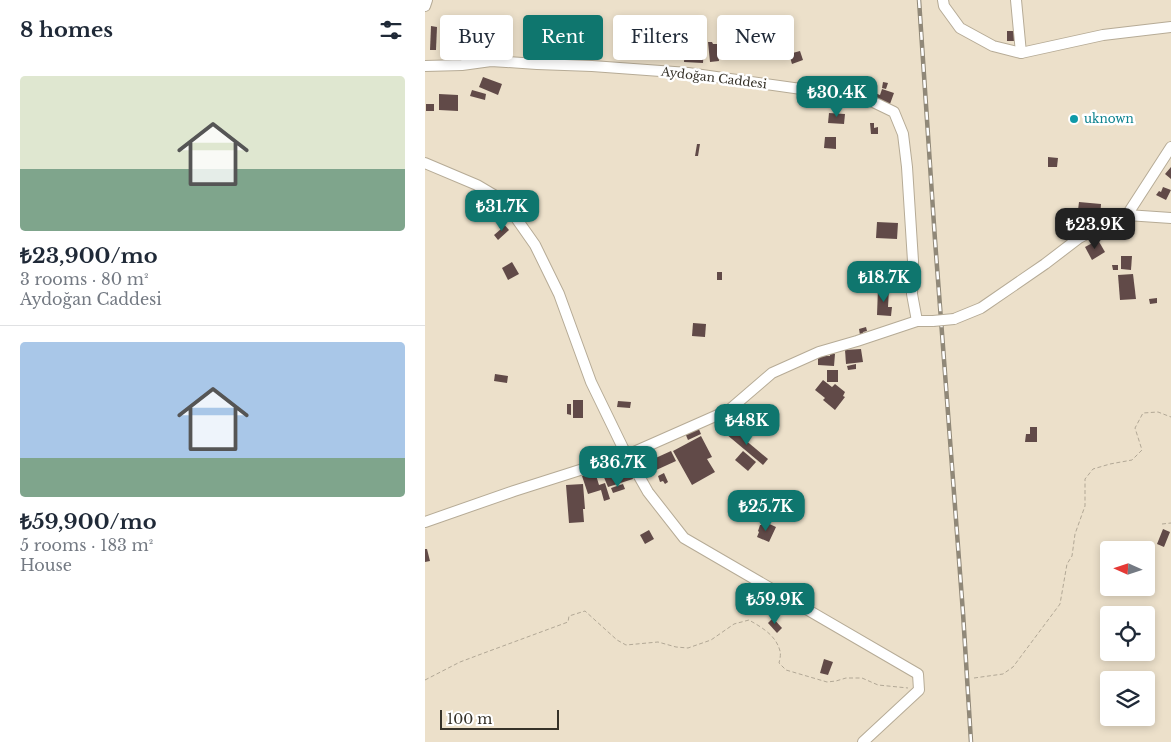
<!DOCTYPE html>
<html lang="en">
<head>
<meta charset="utf-8">
<style>
	:root { --surface:#fff; --page:#f2f2f3; --text:#1f2937; --muted:#747a83; --line:#e0e1e3; --accent:#0f766e }
	body { margin:0; font-family:"Libre Baskerville",serif; background:var(--page); color:var(--text); height:100vh; display:flex; flex-direction:column; font-size:19px; white-space:nowrap }
	* { box-sizing:border-box; margin:0 }
	p { font-size:16px; color:var(--muted) }
	.icon { flex:none; width:28px; height:28px; fill:none; stroke:currentColor; stroke-width:2; stroke-linecap:round; stroke-linejoin:round }
	.map { position:relative; flex:1; overflow:hidden }
	.details { display:flex; flex-direction:column; background:var(--surface); width:425px }
	.details>* { flex:none }
	.hud { position:absolute; left:15px; top:15px; width:475px; height:45px; display:flex; gap:10px }
	.needle { width:32px; rotate:273deg }
	.controls { position:absolute; left:675px; top:541px; display:grid; gap:10px }
	.controls a { display:grid; place-items:center; width:55px; height:55px; border-radius:5px; background:var(--surface); box-shadow:0 2px 8px #0003; font-size:25px }
	.scale { position:absolute; left:15px; bottom:12px; width:119px; box-sizing:border-box; padding-left:5px; border:2px solid #363229; border-top:0; font-size:14px; line-height:18px; white-space:nowrap; color:#363229; -webkit-text-stroke:4px #fff; paint-order:stroke }
	.price { position:absolute; translate:-50% -42px; padding:0 11px; border-radius:10px; background:var(--accent); color:#fff; font-size:16px; line-height:32px; filter:drop-shadow(0 1px 2px #0008) }
	.price::after { content:''; position:absolute; left:50%; top:30px; width:15px; height:11px; margin-left:-8px; background:inherit; clip-path:polygon(0 0,100% 0,50% 100%) }
	.price.selected { background:#222; color:#fff }
	ul { padding:0; list-style:none }
	li { display:grid; align-content:center; gap:10px; height:265px; padding:0 20px }
	li+li { border-top:1px solid var(--line) }
	li span { display:grid; place-items:center; height:155px; border-radius:5px; color:#555 }
	li>.icon { margin-inline-start:auto }
	span .icon { width:90px; height:90px; fill:#fffc; stroke-width:1 }
	li b { font-size:21px }
	h2 { display:flex; justify-content:space-between; align-items:center; height:60px; padding:0 20px; font-size:21px }
	.chip { padding:0 18px; border-radius:5px; background:var(--surface); box-shadow:0 2px 8px #0003; font-size:18px; line-height:45px }
	.chip.selected { background:var(--accent); color:#fff }
	main { display:flex; flex:1; min-height:0 }
	.map>svg:first-child { display:block }
</style>
</head>
<body>
<main>
<section class="details">
<h2>8 homes<svg class="icon" aria-label="filters" viewBox="0 0 24 24"><path d="M4 7h16M4 17h16"/><circle cx="9" cy="7" r="2"/><circle cx="15" cy="17" r="2"/></svg></h2>
<ul>
<li><span style="background:linear-gradient(#dfe7d0 60%,#7fa58c 0)"><svg class="icon" aria-label="home" viewBox="0 0 24 24"><path d="M3 11l9-7 9 7M6 9v11h12V9"/></svg></span><div><b>₺23,900/mo</b><p>3 rooms · 80 m²</p><p>Aydoğan Caddesi</p></div></li>
<li><span style="background:linear-gradient(#a9c7e8 75%,#7fa58c 0)"><svg class="icon" aria-label="home" viewBox="0 0 24 24"><path d="M3 11l9-7 9 7M6 9v11h12V9"/></svg></span><div><b>₺59,900/mo</b><p>5 rooms · 183 m²</p><p>House</p></div></li>
</ul>
</section>
<div class="map">
<svg width="746" height="742" viewBox="0 0 746 742">
	<rect width="100%" height="100%" fill="#ece0ca"/>
	<g fill="#614a48">
		<polygon points="152,16 167,16 166,36 151,35"/>
		<polygon points="221,19 224,20 225,38 219,38 219,25 220,25"/>
		<polygon points="108,24 113,25 112,32 128,33 127,49 106,47"/>
		<polygon points="6,26 12,27 11,50 5,50"/>
		<rect x="582" y="31" width="7" height="10"/>
		<polygon points="18,41 34,42 33,57 17,56"/>
		<polygon points="283,42 287,42 288,44 292,44 294,61 285,62"/>
		<polygon points="153,45 170,46 169,56 152,55"/>
		<polygon points="260,47 279,48 278,63 259,62"/>
		<polygon points="375,51 378,60 367,64 364,54"/>
		<polygon points="58,77 77,84 73,95 54,87"/>
		<polygon points="458,82 463,83 461,89 457,88"/>
		<polygon points="440,89 455,95 457,89 469,93 465,104 438,94"/>
		<polygon points="47,90 61,94 60,100 45,96"/>
		<polygon points="14,94 33,95 33,111 14,110"/>
		<rect x="1" y="104" width="8" height="7"/>
		<polygon points="404,113 420,114 419,124 403,123"/>
		<polygon points="652,116 653,122 646,122 645,117"/>
		<polygon points="445,123 449,123 449,128 453,127 453,134 446,134"/>
		<polygon points="400,137 411,137 411,149 399,148"/>
		<polygon points="272,144 275,144 273,156 270,156"/>
		<polygon points="623,157 633,158 632,167 623,167"/>
		<polygon points="746,167 746,179 740,174"/>
		<polygon points="738,187 746,190 741,200 731,195 734,191 736,192"/>
		<polygon points="654,202 676,204 675,220 652,218"/>
		<polygon points="452,222 473,223 472,239 451,238"/>
		<polygon points="78,223 84,230 73,240 69,235 76,229 74,227"/>
		<polygon points="673,240 680,252 667,260 660,247"/>
		<polygon points="696,256 707,256 706,270 696,269"/>
		<polygon points="454,261 469,263 468,279 453,278"/>
		<polygon points="87,262 94,274 83,280 77,268"/>
		<polygon points="687,265 693,265 693,270 688,270"/>
		<rect x="292" y="272" width="5" height="8"/>
		<polygon points="708,274 711,299 695,300 693,275"/>
		<polygon points="453,288 464,289 463,307 467,307 466,316 452,315"/>
		<polygon points="732,298 732,303 725,304 724,299"/>
		<polygon points="268,323 281,324 280,337 267,336"/>
		<polygon points="441,327 442,331 438,332 439,335 435,335 434,329"/>
		<polygon points="436,349 438,362 421,364 420,350"/>
		<polygon points="405,353 410,354 409,366 393,365 393,357 397,357 397,356 405,356"/>
		<polygon points="431,364 431,369 423,370 422,366"/>
		<rect x="402" y="370" width="11" height="12"/>
		<polygon points="70,374 83,376 82,383 69,381"/>
		<polygon points="398,380 407,387 410,384 420,392 418,396 420,397 410,410 398,400 400,398 390,390"/>
		<rect x="148" y="400" width="10" height="18"/>
		<polygon points="193,401 206,402 205,408 192,407"/>
		<polygon points="142,404 146,404 146,415 142,414"/>
		<polygon points="331,406 342,419 337,424 335,422 331,427 321,416"/>
		<polygon points="273,427 276,434 263,440 260,433"/>
		<polygon points="605,427 612,427 612,442 600,442 601,434 605,434"/>
		<polygon points="306,428 343,459 338,465 301,434"/>
		<polygon points="276,436 287,457 282,459 290,472 267,485 248,451"/>
		<polygon points="246,451 251,461 229,471 224,461"/>
		<polygon points="318,451 331,462 323,471 310,460"/>
		<polygon points="199,468 200,471 205,469 208,479 183,487 178,475"/>
		<polygon points="170,472 174,485 180,483 185,499 179,501 176,490 163,494 157,476"/>
		<polygon points="239,473 243,482 240,484 238,481 235,482 233,476"/>
		<polygon points="158,484 160,509 158,509 159,522 144,523 141,485"/>
		<polygon points="198,484 200,489 188,493 186,488"/>
		<polygon points="338,521 351,527 344,542 332,537 334,532 333,531 335,525 337,525"/>
		<polygon points="738,529 745,532 739,547 732,544"/>
		<polygon points="224,530 229,539 220,544 215,535"/>
		<polygon points="0,549 2,549 5,561 0,562"/>
		<polygon points="348,618 357,628 352,633 343,623"/>
		<polygon points="399,659 408,662 403,675 395,673"/>
	</g>
	<g fill="none" stroke-linecap="round" stroke-linejoin="round">
		<defs>
			<g id="minor">
				<polyline points="518,0 519,6 535,28 568,46 596,53 678,35 746,27"/>
				<polyline points="591,0 596,53"/>
				<polyline points="0,6 2,0"/>
				<polyline points="0,66 37,65 66,61 112,64 167,66 263,73 440,98 469,112 478,134 482,167 488,261 487,294 492,321 508,321"/>
				<polyline points="0,163 52,185 79,201 110,245 134,294 166,382 198,448 223,492 259,538 493,674 494,690 438,742"/>
				<polyline points="702,215 746,147"/>
				<polyline points="529,319 556,308 620,264 654,238 682,223 702,215 746,218"/>
				<polyline points="0,522 89,491 202,455 304,410 347,373 394,352 432,341 492,321"/>
			</g>
		</defs>
		<use href="#minor" stroke="#b6ab96" stroke-width="12"/>
		<g stroke="#b2a896" stroke-width="1" stroke-dasharray="4 2.5" stroke-linecap="butt">
			<polyline points="737,524 746,523"/>
			<polyline points="549,678 578,674 588,667 635,604 642,564 647,556 650,534 660,506 660,479 668,469 685,464 707,460 717,450 710,428 718,413 733,412 746,417"/>
			<path d="M 0,680 L 35,662 L 59,653 L 143,622 L 144,616 L 160,611 L 192,640 L 201,645 L 233,642 L 251,647 L 263,648 L 286,640 L 309,624 L 324,620 C 336,627 351,635 355,651 C 356,654 355,659 354,663 L 361,670 L 402,682 L 411,681 L 421,678 L 437,678 L 453,685 L 483,688"/>
		</g>
		<use href="#minor" stroke="#fff" stroke-width="10"/>
		<defs>
			<polyline id="rail" points="494,0 510,240 538,613 546,742"/>
		</defs>
		<use href="#rail" stroke="#908878" stroke-width="4.5"/>
		<use href="#rail" stroke="#fff" stroke-width="2.5" stroke-dasharray="8" stroke-linecap="butt"/>
		<defs>
			<polyline id="minor-bridge" points="508,321 529,319"/>
		</defs>
		<use href="#minor-bridge" stroke="#b6ab96" stroke-width="12" stroke-linecap="butt"/>
		<use href="#minor-bridge" stroke="#fff" stroke-width="10"/>
	</g>
	<circle fill="#0f9aa8" stroke="#fff" stroke-width="2" cx="649" cy="119" r="5"/>
	<g text-anchor="middle" stroke-width="5" stroke-linejoin="round" paint-order="stroke">
		<g font-size="12" fill="#363229" stroke="#fff">
			<text transform="translate(289 78) rotate(7)" y="4">Aydoğan Caddesi</text>
		</g>
		<g font-size="12" fill="#0d838f" stroke="#fff" text-anchor="start">
			<text x="659" y="123">uknown</text>
		</g>
	</g>
</svg>
<div class="controls">
<a><svg class="needle" viewBox="-14 -14 28 28"><path d="M0-13l5 13h-10z" fill="#e53935"/><path d="M0 13l5-13h-10z" fill="#747a83"/></svg></a>
<a><svg class="icon" aria-label="locate" viewBox="0 0 24 24"><circle cx="12" cy="12" r="6"/><path d="M12 2v4M12 18v4M2 12h4M18 12h4"/></svg></a>
<a><svg class="icon" aria-label="layers" viewBox="0 0 24 24"><path d="M12 4l9 5-9 5-9-5zM3 14l9 5 9-5"/></svg></a>
</div>
<div class="scale">100 m</div>
<b class="price" style="left:412px;top:118px">₺30.4K</b>
<b class="price" style="left:77px;top:232px">₺31.7K</b>
<b class="price selected" style="left:670px;top:250px">₺23.9K</b>
<b class="price" style="left:459px;top:303px">₺18.7K</b>
<b class="price" style="left:322px;top:446px">₺48K</b>
<b class="price" style="left:193px;top:488px">₺36.7K</b>
<b class="price" style="left:341px;top:532px">₺25.7K</b>
<b class="price" style="left:350px;top:625px">₺59.9K</b>
<div class="hud">
<a class="chip">Buy</a>
<a class="chip selected">Rent</a>
<a class="chip">Filters</a>
<a class="chip">New</a>
</div>
</div>
</main>
</body>
</html>
